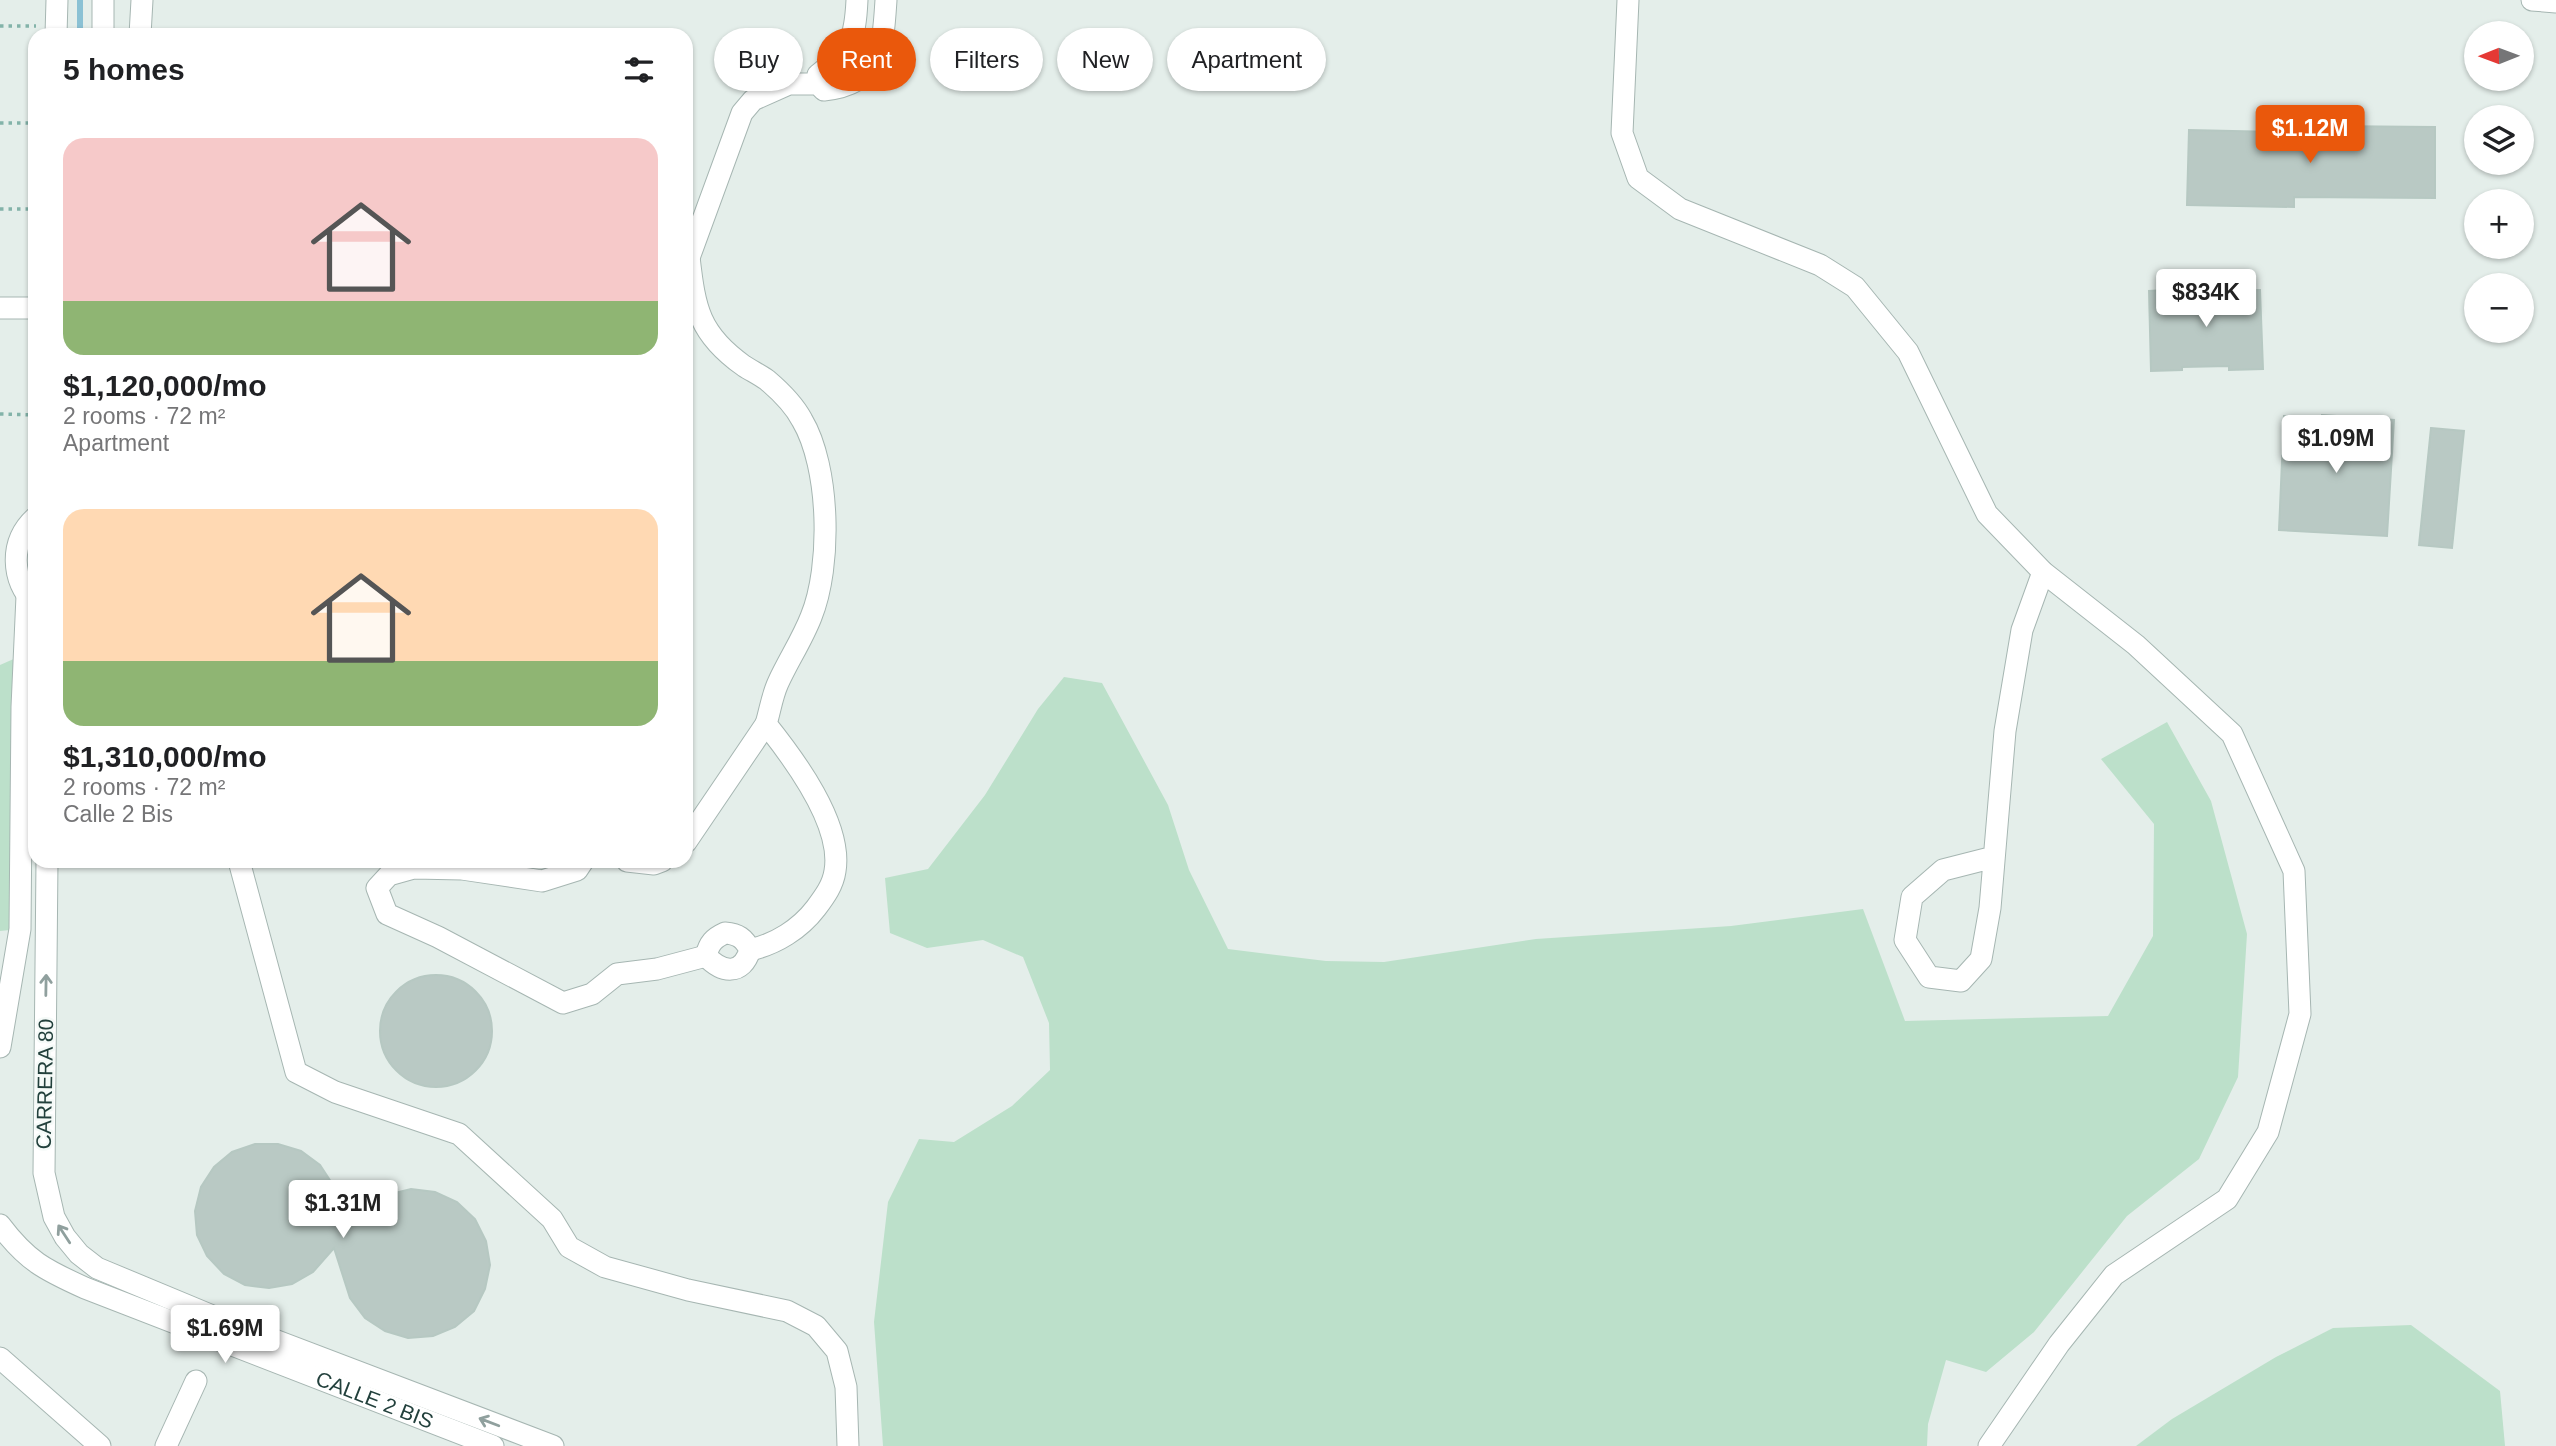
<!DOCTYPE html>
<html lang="en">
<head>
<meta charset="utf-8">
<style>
	:root { --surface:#fff; --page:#f2f2f2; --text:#202124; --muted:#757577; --accent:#ea580c }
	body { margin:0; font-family:Helvetica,sans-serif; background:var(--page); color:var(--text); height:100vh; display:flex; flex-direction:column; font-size:26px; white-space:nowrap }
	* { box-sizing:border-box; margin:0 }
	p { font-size:23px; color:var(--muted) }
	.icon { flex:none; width:38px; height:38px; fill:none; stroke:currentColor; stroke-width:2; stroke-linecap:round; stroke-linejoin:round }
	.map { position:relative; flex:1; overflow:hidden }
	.drawer { position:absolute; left:28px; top:28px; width:665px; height:840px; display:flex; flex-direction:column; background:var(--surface); border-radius:21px; box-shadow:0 2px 5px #0004 }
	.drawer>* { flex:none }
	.hud { position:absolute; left:714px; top:28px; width:665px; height:63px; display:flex; gap:14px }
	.needle { width:46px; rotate:269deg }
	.tools { position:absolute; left:2464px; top:21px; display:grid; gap:14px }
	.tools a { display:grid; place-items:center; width:70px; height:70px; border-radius:50%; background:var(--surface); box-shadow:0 2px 5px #0004; font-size:35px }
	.price { position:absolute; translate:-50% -60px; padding:0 16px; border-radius:7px; background:#fff; color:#222; font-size:23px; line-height:46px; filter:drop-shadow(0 2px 4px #0008) }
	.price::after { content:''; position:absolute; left:50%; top:42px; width:21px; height:16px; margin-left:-10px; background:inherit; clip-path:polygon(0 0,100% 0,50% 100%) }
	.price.on { background:var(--accent); color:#fff }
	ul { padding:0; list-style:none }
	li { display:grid; align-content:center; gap:14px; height:371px; padding:0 35px }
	li span { display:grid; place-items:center; height:217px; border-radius:21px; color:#555 }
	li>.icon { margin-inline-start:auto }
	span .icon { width:126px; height:126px; fill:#fffc; stroke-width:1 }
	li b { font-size:30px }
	h2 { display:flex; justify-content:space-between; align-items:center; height:84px; padding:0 35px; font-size:30px }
	.tag { padding:0 24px; border-radius:32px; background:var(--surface); box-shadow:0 2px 5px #0004; font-size:24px; line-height:63px }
	.tag.on { background:var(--accent); color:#fff }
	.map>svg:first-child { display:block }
</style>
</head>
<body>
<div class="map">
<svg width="2556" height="1446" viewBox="0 0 2556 1446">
	<rect width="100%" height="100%" fill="#e4eeea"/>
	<g fill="#bce0ca">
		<polygon points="25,654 20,929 0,931 0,665"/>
		<polygon points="1064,677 1102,683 1168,805 1189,870 1228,949 1326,961 1384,962 1536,939 1731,926 1863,909 1905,1021 2108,1016 2153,936 2154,824 2101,759 2167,722 2211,801 2247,934 2238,1077 2199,1159 2127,1216 2034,1332 1986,1372 1946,1360 1928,1424 1927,1446 883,1446 874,1322 888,1202 919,1139 954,1142 1012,1106 1050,1070 1049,1023 1023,957 983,940 927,948 890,933 885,878 928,869 985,795 1038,709"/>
		<polygon points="2411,1325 2500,1391 2505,1446 2136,1446 2172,1419 2276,1357 2333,1328"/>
	</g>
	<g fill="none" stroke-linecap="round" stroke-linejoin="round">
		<polyline stroke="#8ac1d4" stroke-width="6" points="80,35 80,0"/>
	</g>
	<g fill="#b9c9c4" stroke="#b6c8c2" stroke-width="2">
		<polygon points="2324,126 2435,127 2435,198 2294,197 2294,207 2187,205 2189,130 2324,133"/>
		<polygon points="2222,287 2222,291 2260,290 2263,369 2229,370 2229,366 2182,367 2182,370 2151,371 2149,291"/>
		<polygon points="2322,415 2394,420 2387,536 2279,530 2284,416 2322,417"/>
		<polygon points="2431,428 2464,431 2452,548 2419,545"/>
		<circle cx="436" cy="1031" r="56"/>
		<polygon points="255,1144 278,1144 301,1151 320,1165 333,1185 346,1233 367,1208 387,1195 411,1189 435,1192 457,1202 475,1219 486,1241 490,1265 485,1289 474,1311 455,1327 433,1336 408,1338 385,1331 365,1318 350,1298 334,1248 313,1272 292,1284 269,1288 245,1285 224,1274 207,1256 197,1235 195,1211 201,1187 214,1167 232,1152"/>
	</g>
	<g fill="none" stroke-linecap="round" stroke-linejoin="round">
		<defs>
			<g id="minor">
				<polyline points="1628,0 1622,133 1638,178 1680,209 1820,265 1855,287 1908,352 1987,514 2043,572 2136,645 2232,734 2294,871 2300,1014 2268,1132 2227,1199 2114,1275 2059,1344 1989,1446"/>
				<polyline points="2532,0 2556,2"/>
				<polyline points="56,35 57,0"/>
				<polyline points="103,35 103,0"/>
				<polyline points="140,35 142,0"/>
				<path d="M 818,84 L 818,75 C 850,49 855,42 857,0"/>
				<path d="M 689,257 C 695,309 699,334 744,366 C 752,371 760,375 767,380 C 780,391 794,405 802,420 C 830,467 832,566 811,617 C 802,640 788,661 778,683 C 772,696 770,711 766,724 C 794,759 843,824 835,871 C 833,885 825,896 816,908 C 800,929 776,944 750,950"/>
				<path d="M 686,266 L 742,113 L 753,100 L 789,84 L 818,84 L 824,90 C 882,84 883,46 886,0"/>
				<polyline points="0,308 35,308"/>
				<path d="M 35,518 C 9,542 11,580 35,604"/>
				<polyline points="686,842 766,724"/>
				<polyline points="1994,857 1943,870 1912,897 1905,940 1929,977 1961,981 1981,959 1990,908 2005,731 2022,630 2043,572"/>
				<polyline points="47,861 44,1173 54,1217 65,1237 79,1254 97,1268 222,1320 553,1446"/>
				<polyline points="239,861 296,1072 335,1092 459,1134 552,1219 569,1247 605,1267 688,1290 787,1311 816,1326 837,1351 846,1387 848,1446"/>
				<polyline points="583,861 577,870 542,881 462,869 414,868 389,875 377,888 387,914 438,937 563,1003 592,994 617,974 657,969 706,956"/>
				<polyline points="627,861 654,864 662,861"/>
				<path d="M 725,933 C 738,934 744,938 750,950 C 742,976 722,973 706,956 C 709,943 714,938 725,933 Z"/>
				<polyline points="0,1047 20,929 22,707 27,596"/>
				<path id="s1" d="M 0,1225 C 27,1261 45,1270 85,1288 L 493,1446"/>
				<polyline points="0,1358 100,1446"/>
				<polyline points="166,1446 196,1381"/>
			</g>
		</defs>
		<use href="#minor" stroke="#a6b6b2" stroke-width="23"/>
		<g stroke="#83b3a9" stroke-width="3.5" stroke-dasharray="3.5 5" stroke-linecap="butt">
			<polyline points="0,26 36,26"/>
			<polyline points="0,123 35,123"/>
			<polyline points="0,209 35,209"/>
			<polyline points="0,414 35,415"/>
		</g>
		<use href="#minor" stroke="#fff" stroke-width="21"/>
	</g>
	<defs><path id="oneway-shaft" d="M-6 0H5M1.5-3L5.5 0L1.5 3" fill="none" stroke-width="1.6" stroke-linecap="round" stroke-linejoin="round" transform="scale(1.75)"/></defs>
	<g stroke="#90a09e">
		<use href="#oneway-shaft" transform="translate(46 985) rotate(-89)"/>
		<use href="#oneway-shaft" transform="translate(64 1234) rotate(-123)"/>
		<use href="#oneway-shaft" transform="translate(489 1422) rotate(-159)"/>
	</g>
	<g text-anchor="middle" stroke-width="5" stroke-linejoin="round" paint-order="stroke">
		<g font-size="21" fill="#22403c" stroke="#f5faf8">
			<text transform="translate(45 1084) rotate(-89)" y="7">CARRERA 80</text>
			<text dy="7" stroke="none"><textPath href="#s1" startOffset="418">CALLE 2 BIS</textPath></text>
		</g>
	</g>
</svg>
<div class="tools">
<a><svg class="needle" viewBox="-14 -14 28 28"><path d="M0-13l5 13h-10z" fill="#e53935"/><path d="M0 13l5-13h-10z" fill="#757577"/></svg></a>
<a><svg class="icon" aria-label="layers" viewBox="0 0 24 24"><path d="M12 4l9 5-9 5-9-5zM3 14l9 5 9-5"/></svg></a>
<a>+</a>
<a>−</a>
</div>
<b class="price on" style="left:2310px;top:165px">$1.12M</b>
<b class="price" style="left:2206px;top:329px">$834K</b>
<b class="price" style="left:2336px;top:475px">$1.09M</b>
<b class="price" style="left:343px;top:1240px">$1.31M</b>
<b class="price" style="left:225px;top:1365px">$1.69M</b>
<div class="hud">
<a class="tag">Buy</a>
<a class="tag on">Rent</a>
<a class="tag">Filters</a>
<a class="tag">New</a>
<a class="tag">Apartment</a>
</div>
<section class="drawer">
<h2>5 homes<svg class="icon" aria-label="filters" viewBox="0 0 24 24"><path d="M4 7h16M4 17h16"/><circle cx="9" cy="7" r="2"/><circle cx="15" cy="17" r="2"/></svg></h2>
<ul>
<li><span style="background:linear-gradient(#f6c9c9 75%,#8fb573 0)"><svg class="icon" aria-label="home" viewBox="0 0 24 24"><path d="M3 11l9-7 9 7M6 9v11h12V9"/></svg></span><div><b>$1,120,000/mo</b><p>2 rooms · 72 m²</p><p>Apartment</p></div></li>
<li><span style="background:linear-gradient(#ffd9b3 70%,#8fb573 0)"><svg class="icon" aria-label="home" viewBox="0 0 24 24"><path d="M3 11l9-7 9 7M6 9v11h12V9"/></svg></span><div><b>$1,310,000/mo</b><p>2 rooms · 72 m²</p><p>Calle 2 Bis</p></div></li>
</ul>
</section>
</div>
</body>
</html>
